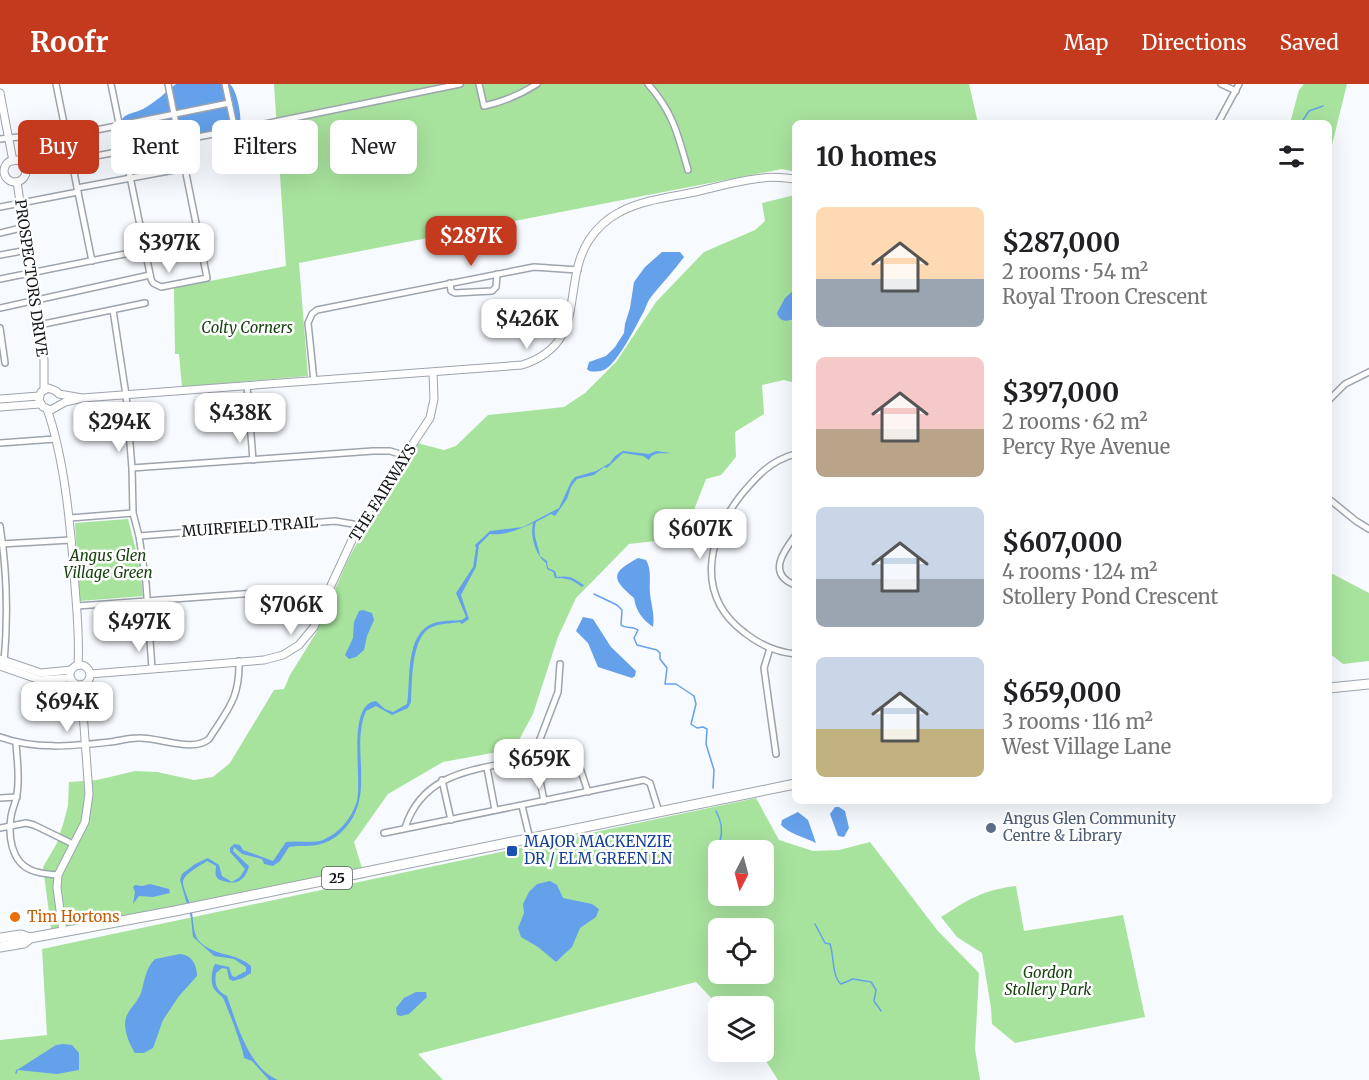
<!DOCTYPE html>
<html lang="en">
<head>
<meta charset="utf-8">
<style>
	:root { --surface:#fff; --page:#f2f2f2; --text:#202124; --muted:#757577; --accent:#c43a1f }
	body { margin:0; font-family:Merriweather,serif; background:var(--page); color:var(--text); height:100vh; display:flex; flex-direction:column; font-size:22px; white-space:nowrap }
	* { box-sizing:border-box; margin:0 }
	p { font-size:20px; color:var(--muted) }
	.icon { flex:none; width:33px; height:33px; fill:none; stroke:currentColor; stroke-width:2; stroke-linecap:round; stroke-linejoin:round }
	.map { position:relative; flex:1; overflow:hidden }
	.side { position:absolute; left:792px; top:36px; width:540px; height:684px; display:flex; flex-direction:column; background:var(--surface); border-radius:9px; box-shadow:0 6px 24px #0002 }
	.side>* { flex:none }
	.banner { position:absolute; left:18px; top:36px; width:570px; height:54px; display:flex; gap:12px }
	.needle { width:39px; rotate:186deg }
	.fabs { position:absolute; left:708px; top:756px; display:grid; gap:12px }
	.fabs a { display:grid; place-items:center; width:66px; height:66px; border-radius:9px; background:var(--surface); box-shadow:0 6px 24px #0002; font-size:30px }
	.price { position:absolute; translate:-50% -51px; padding:0 14px; border-radius:12px; background:#fff; color:#222; font-size:20px; line-height:39px; filter:drop-shadow(0 2px 3px #0008) }
	.price::after { content:''; position:absolute; left:50%; top:36px; width:18px; height:14px; margin-left:-9px; background:inherit; clip-path:polygon(0 0,100% 0,50% 100%) }
	.price.active { background:var(--accent); color:#fff }
	ul { padding:0; list-style:none }
	li { display:flex; align-items:center; gap:18px; height:150px; padding:0 24px }
	li span { display:grid; place-items:center; flex:none; width:168px; height:120px; border-radius:9px; color:#555 }
	li>.icon { margin-inline-start:auto }
	span .icon { width:72px; height:72px; fill:#fffc; stroke-width:1 }
	li b { font-size:26px }
	h2 { display:flex; justify-content:space-between; align-items:center; height:72px; padding:0 24px; font-size:26px }
	.chip { padding:0 21px; border-radius:9px; background:var(--surface); box-shadow:0 6px 24px #0002; font-size:21px; line-height:54px }
	.chip.active { background:var(--accent); color:#fff }
	header { display:flex; align-items:center; gap:36px; box-sizing:border-box; height:84px; padding:0 30px; background:var(--accent); color:#fff }
	header strong { font-size:28px }
	nav { display:flex; gap:33px; margin-inline-start:auto; font-size:21px }
	.map>svg:first-child { display:block }
</style>
</head>
<body>
<header>
<strong>Roofr</strong>
<nav><a>Map</a><a>Directions</a><a>Saved</a></nav>
</header>
<div class="map">
<svg width="1369" height="996" viewBox="0 0 1369 996">
	<rect width="100%" height="100%" fill="#f7fafe"/>
	<g fill="#a8e39e" fill-rule="evenodd">
		<polygon points="274,0 969,0 978,39 795,39 795,88 782,85 299,179 308,292 182,303 179,270 175,270 174,204 286,182"/>
		<polygon points="1304,0 1347,0 1329,73 1329,39 1290,39 1299,6"/>
		<polygon points="795,111 795,299 784,296 762,301 764,330 735,348 736,373 721,391 706,395 683,454 629,460 576,514 558,553 533,630 514,665 443,678 388,710 354,758 365,794 52,852 43,783 57,759 64,737 68,721 69,698 97,696 135,687 157,688 194,696 213,693 230,679 274,606 284,605 290,591 316,549 347,478 378,419 417,359 444,366 456,362 488,331 564,323 585,309 616,278 656,218 704,168 755,146 765,137 762,119"/>
		<polygon points="128,435 140,482 143,512 80,517 75,439"/>
		<polygon points="1329,488 1369,509 1369,577 1343,580 1329,569"/>
		<path d="M 756,714 L 779,756 L 813,767 L 839,766 L 870,758 L 937,846 L 979,889 L 975,965 L 980,996 L 778,996 L 760,968 L 764,968 L 764,922 L 719,922 L 696,898 L 418,970 L 443,996 L 0,996 L 0,956 L 47,951 L 42,865 ZM 718,766 L 764,766 L 764,812 L 718,812 ZM 718,844 L 764,844 L 764,890 L 718,890 Z"/>
		<path d="M 1016,802 L 1024,847 L 1123,831 L 1145,933 L 1015,959 L 992,940 L 991,924 L 982,869 L 957,853 L 941,833 C 968,816 982,806 1016,802 Z"/>
	</g>
	<g fill="#64a1ea">
		<path d="M 176,0 L 230,0 C 236,6 239,21 240,30 C 244,56 216,54 197,54 C 191,54 184,55 178,54 C 172,53 168,48 161,47 C 146,46 131,56 116,49 C 117,42 119,37 125,32 C 130,29 137,28 143,25 C 156,18 166,8 176,0 Z"/>
		<path d="M 662,168 L 680,168 L 684,173 C 674,187 661,200 651,213 C 647,218 646,224 643,229 C 636,242 619,276 607,284 C 602,288 595,288 589,287 L 587,285 L 589,278 L 606,272 L 615,263 L 624,249 L 625,240 L 630,224 L 634,198 L 645,183 Z"/>
		<path d="M 795,205 L 795,235 C 787,237 780,239 777,229 L 785,214 Z"/>
		<path d="M 623,367 L 649,370 L 656,367 L 671,369 C 663,370 653,367 649,376 L 643,372 L 623,369 L 607,384 L 604,383 L 594,391 L 577,395 L 571,403 L 567,415 L 555,432 L 551,430 L 536,438 C 532,452 538,459 540,472 L 547,477 L 548,484 L 555,487 L 557,493 C 571,491 573,494 584,501 L 582,503 C 570,494 569,495 555,494 L 553,488 L 547,485 L 546,479 C 535,471 530,451 533,439 C 520,445 504,452 490,450 L 479,461 L 476,483 L 461,511 L 469,535 L 462,540 L 459,538 C 450,540 441,539 432,543 C 411,551 412,599 411,618 L 408,624 L 392,631 L 376,622 L 366,627 C 351,662 373,705 350,738 C 342,749 334,756 321,760 C 311,763 300,761 289,763 L 280,777 L 273,782 L 264,780 L 262,775 L 242,770 L 234,763 L 233,767 L 249,782 C 246,795 237,802 224,797 C 220,796 218,796 216,792 C 215,789 216,785 216,782 L 207,777 C 200,782 185,789 183,797 C 182,803 190,817 191,824 C 194,834 192,852 201,859 C 217,873 235,868 251,882 L 251,889 L 243,894 L 233,897 L 229,895 L 227,885 L 222,884 L 216,889 C 214,901 217,907 227,912 C 237,940 248,983 278,996 L 269,996 L 252,977 L 244,974 C 244,967 227,922 223,914 C 219,909 213,907 212,899 C 211,893 212,885 215,880 L 229,883 L 232,892 L 235,893 L 246,887 L 246,883 L 234,875 L 214,872 L 193,853 L 191,834 L 180,796 L 182,790 L 195,780 L 208,774 L 219,781 L 222,792 L 232,798 L 240,793 L 245,785 L 230,768 L 230,764 L 234,760 L 240,761 L 243,766 L 273,777 L 286,758 C 297,756 312,760 323,756 C 339,749 350,736 356,720 C 364,700 345,620 376,617 L 385,625 L 393,628 L 407,620 C 411,597 404,549 434,539 C 443,536 453,537 462,536 L 466,533 L 456,509 L 473,483 L 476,464 L 475,461 L 490,447 L 523,443 L 559,424 L 571,398 L 575,393 L 596,387 L 610,379 L 615,372 Z"/>
		<path d="M 638,474 L 646,476 C 652,486 649,497 650,509 C 651,521 655,530 653,543 C 642,535 636,527 634,514 C 609,493 613,488 638,474 Z"/>
		<polygon points="363,526 372,529 374,536 367,552 364,566 356,573 349,575 345,571 353,554 354,538 359,527"/>
		<polygon points="583,533 593,535 611,563 636,587 635,592 632,594 598,583 588,559 576,547"/>
		<polygon points="835,723 839,723 845,727 849,744 844,753 838,752 830,730"/>
		<path d="M 798,728 L 808,736 L 816,759 C 806,754 788,749 781,741 L 782,736 Z"/>
		<polygon points="550,797 557,801 563,814 592,820 599,825 596,833 580,844 572,863 556,878 538,863 521,853 518,844 524,829 523,820 529,808 537,800"/>
		<polygon points="150,800 169,805 170,809 153,813 139,812 133,820 135,808 133,803 135,801 142,802"/>
		<path d="M 180,870 C 192,871 197,881 197,892 L 179,912 L 163,936 L 153,964 L 144,969 L 135,969 C 128,958 121,941 128,929 C 132,922 138,917 141,909 C 145,896 145,885 155,875 Z"/>
		<polygon points="416,908 426,908 427,913 409,930 401,932 397,931 396,924 404,914"/>
		<polygon points="63,960 72,961 79,969 79,986 57,990 17,986 56,961"/>
	</g>
	<g fill="none" stroke-linecap="round" stroke-linejoin="round">
		<g stroke="#64a1ea" stroke-width="1.5">
			<polyline points="1301,39 1309,27 1323,22"/>
			<path d="M 594,510 L 617,521 L 622,526 L 621,541 C 626,545 633,542 638,546 L 634,554 L 637,561 L 657,566 L 660,569 L 660,575 L 667,584 L 665,600 L 676,600 L 694,612 L 696,620 L 691,640 L 697,644 L 703,643 L 707,645 L 706,660 L 714,686 L 713,704"/>
			<path d="M 716,727 C 721,736 723,747 720,757 L 724,761 L 725,766"/>
			<path d="M 815,840 L 825,859 L 830,860 C 834,871 832,893 841,900 L 853,895 L 871,898 L 876,906 L 874,917 L 881,927"/>
			<polyline points="16,989 17,986"/>
		</g>
		<defs>
			<g id="minor">
				<polyline points="56,0 92,177"/>
				<polyline points="111,0 151,195 153,199 161,203 207,194 168,0"/>
				<path d="M 479,0 L 484,22 C 503,18 521,10 537,0"/>
				<path d="M 648,0 C 673,28 678,51 688,86"/>
				<polyline points="1221,0 1236,7"/>
				<polyline points="1218,39 1239,0"/>
				<polyline points="235,46 460,0"/>
				<polyline points="67,52 229,19"/>
				<polyline points="0,55 66,48"/>
				<polyline points="26,85 235,46 225,0"/>
				<polyline points="77,104 185,84"/>
				<polyline points="0,123 78,108"/>
				<polyline points="0,149 25,143"/>
				<polyline points="0,171 28,166"/>
				<polyline points="0,195 145,166"/>
				<polyline points="450,199 451,207 455,209 492,207 496,203 497,190"/>
				<polyline points="0,224 150,191"/>
				<polyline points="113,226 126,311 132,384 133,429 139,452 146,499 152,585"/>
				<polyline points="39,241 145,219"/>
				<polyline points="0,244 5,279"/>
				<polyline points="314,297 308,239 312,230 317,226 534,183 578,186"/>
				<polyline points="247,302 253,376"/>
				<polyline points="1329,316 1345,300 1369,288"/>
				<polyline points="0,359 55,355"/>
				<path d="M 795,370 C 770,377 757,392 741,411 C 707,455 695,512 745,549 C 760,561 776,568 795,570"/>
				<polyline points="132,384 373,367 390,367 406,372"/>
				<polyline points="1329,415 1356,437 1369,445"/>
				<polyline points="70,434 133,429"/>
				<path d="M 0,442 C 7,486 8,534 4,579"/>
				<polyline points="139,452 335,437 359,441"/>
				<path d="M 795,452 C 783,468 767,490 795,501"/>
				<polyline points="1,460 71,456"/>
				<polyline points="77,522 297,506 328,508"/>
				<polyline points="770,564 764,584 776,670"/>
				<path d="M 0,653 C 36,666 72,662 110,658 C 119,657 128,654 138,654 C 159,653 193,669 209,655 C 228,625 240,614 239,577"/>
				<path d="M 16,659 C 17,676 20,693 17,710 C 16,718 12,725 11,733 C 8,751 11,778 31,786 C 39,790 50,790 58,791"/>
				<polyline points="532,676 558,608 560,580"/>
				<polyline points="487,684 495,726"/>
				<polyline points="442,696 451,736"/>
				<polyline points="0,714 17,713"/>
				<polyline points="544,717 538,686 573,680 579,681 588,708"/>
				<polyline points="522,722 530,755"/>
				<polyline points="0,744 26,739 34,741 73,760"/>
				<path d="M 405,744 C 423,687 476,686 526,675 L 533,676 L 538,686"/>
				<polyline points="384,749 639,697 644,696 650,699 659,728"/>
			</g>
			<g id="tertiary">
				<polyline points="0,9 13,77"/>
				<circle cx="15" cy="87" r="11"/>
				<polyline points="17,98 44,276 44,306"/>
				<path d="M 82,314 L 65,318 L 51,326 L 43,323 L 39,316 L 41,308 L 48,304 L 56,307 L 59,310 L 82,314 L 522,281 C 590,259 560,201 589,156 C 597,144 608,134 620,128 C 642,116 671,113 695,108 C 717,103 740,96 763,94 C 773,92 784,94 795,95"/>
				<polyline points="0,315 39,312"/>
				<polyline points="0,323 40,320"/>
				<path d="M 47,325 C 64,373 70,437 74,489 C 76,519 80,550 78,581"/>
				<polyline points="0,575 41,589 71,586"/>
				<circle cx="80" cy="591" r="10"/>
				<polyline points="0,582 40,596 70,594"/>
				<polyline points="90,590 264,576 283,571 299,561 314,543 328,508 359,441 430,334 434,315 433,289"/>
				<polyline points="63,848 57,804 58,791 85,738 89,710 81,601"/>
			</g>
			<g id="primary">
				<polyline points="1329,604 1369,600"/>
				<polyline points="0,854 21,851 30,854"/>
				<polyline points="0,863 24,859 30,854 175,827 795,700"/>
			</g>
		</defs>
		<use href="#minor" stroke="#9da4ad" stroke-width="8"/>
		<use href="#tertiary" stroke="#9da4ad" stroke-width="9"/>
		<use href="#primary" stroke="#9da4ad" stroke-width="11"/>
		<use href="#minor" stroke="#fff" stroke-width="5"/>
		<use href="#tertiary" stroke="#fff" stroke-width="7"/>
		<use href="#primary" stroke="#fff" stroke-width="9"/>
	</g>
	<circle fill="#5c6f8a" stroke="#fff" stroke-width="2" cx="991" cy="744" r="6"/>
	<rect fill="#1a4fb4" stroke="#fff" stroke-width="2" x="506" y="761" width="12" height="12" rx="3"/>
	<circle fill="#e8710a" stroke="#fff" stroke-width="2" cx="15" cy="833" r="6"/>
	<g text-anchor="middle" stroke-width="5" stroke-linejoin="round" paint-order="stroke">
		<rect fill="#fff" stroke="#5a5d5f" stroke-width="1.5" x="322" y="783" width="30" height="22" rx="4.5"/>
		<g font-size="14" font-weight="bold" fill="#14171a">
			<text x="337" y="799">25</text>
		</g>
		<g font-size="15" fill="#14171a" stroke="#fff">
			<text transform="translate(31 194) rotate(82)" y="5">PROSPECTORS DRIVE</text>
			<text transform="translate(383 409) rotate(-58)" y="5">THE FAIRWAYS</text>
			<text transform="translate(250 443) rotate(-4)" y="5">MUIRFIELD TRAIL</text>
		</g>
		<g font-size="15" font-style="italic" fill="#17430f" stroke="#fff">
			<text x="247" y="249">Colty Corners</text>
			<text x="108" y="477">Angus Glen<tspan x="108" dy="17">Village Green</tspan></text>
			<text x="1048" y="894">Gordon<tspan x="1048" dy="17">Stollery Park</tspan></text>
		</g>
		<g font-size="15" fill="#4e5e75" stroke="#fff" text-anchor="start">
			<text x="1003" y="740">Angus Glen Community<tspan x="1003" dy="17">Centre &amp; Library</tspan></text>
		</g>
		<g font-size="15" fill="#164399" stroke="#fff" text-anchor="start">
			<text x="524" y="763">MAJOR MACKENZIE<tspan x="524" dy="17">DR / ELM GREEN LN</tspan></text>
		</g>
		<g font-size="15" fill="#c56008" stroke="#fff" text-anchor="start">
			<text x="27" y="838">Tim Hortons</text>
		</g>
	</g>
</svg>
<div class="fabs">
<a><svg class="needle" viewBox="-14 -14 28 28"><path d="M0-13l5 13h-10z" fill="#e53935"/><path d="M0 13l5-13h-10z" fill="#757577"/></svg></a>
<a><svg class="icon" aria-label="locate" viewBox="0 0 24 24"><circle cx="12" cy="12" r="6"/><path d="M12 2v4M12 18v4M2 12h4M18 12h4"/></svg></a>
<a><svg class="icon" aria-label="layers" viewBox="0 0 24 24"><path d="M12 4l9 5-9 5-9-5zM3 14l9 5 9-5"/></svg></a>
</div>
<b class="price active" style="left:471px;top:183px">$287K</b>
<b class="price" style="left:169px;top:190px">$397K</b>
<b class="price" style="left:527px;top:266px">$426K</b>
<b class="price" style="left:240px;top:360px">$438K</b>
<b class="price" style="left:119px;top:369px">$294K</b>
<b class="price" style="left:700px;top:476px">$607K</b>
<b class="price" style="left:291px;top:552px">$706K</b>
<b class="price" style="left:139px;top:569px">$497K</b>
<b class="price" style="left:67px;top:649px">$694K</b>
<b class="price" style="left:539px;top:706px">$659K</b>
<div class="banner">
<a class="chip active">Buy</a>
<a class="chip">Rent</a>
<a class="chip">Filters</a>
<a class="chip">New</a>
</div>
<section class="side">
<h2>10 homes<svg class="icon" aria-label="filters" viewBox="0 0 24 24"><path d="M4 7h16M4 17h16"/><circle cx="9" cy="7" r="2"/><circle cx="15" cy="17" r="2"/></svg></h2>
<ul>
<li><span style="background:linear-gradient(#ffd9b3 60%,#9aa5b1 0)"><svg class="icon" aria-label="home" viewBox="0 0 24 24"><path d="M3 11l9-7 9 7M6 9v11h12V9"/></svg></span><div><b>$287,000</b><p>2 rooms · 54 m²</p><p>Royal Troon Crescent</p></div></li>
<li><span style="background:linear-gradient(#f6c9c9 60%,#b9a48a 0)"><svg class="icon" aria-label="home" viewBox="0 0 24 24"><path d="M3 11l9-7 9 7M6 9v11h12V9"/></svg></span><div><b>$397,000</b><p>2 rooms · 62 m²</p><p>Percy Rye Avenue</p></div></li>
<li><span style="background:linear-gradient(#c9d6e8 60%,#9aa5b1 0)"><svg class="icon" aria-label="home" viewBox="0 0 24 24"><path d="M3 11l9-7 9 7M6 9v11h12V9"/></svg></span><div><b>$607,000</b><p>4 rooms · 124 m²</p><p>Stollery Pond Crescent</p></div></li>
<li><span style="background:linear-gradient(#c9d6e8 60%,#c2b280 0)"><svg class="icon" aria-label="home" viewBox="0 0 24 24"><path d="M3 11l9-7 9 7M6 9v11h12V9"/></svg></span><div><b>$659,000</b><p>3 rooms · 116 m²</p><p>West Village Lane</p></div></li>
</ul>
</section>
</div>
</body>
</html>
